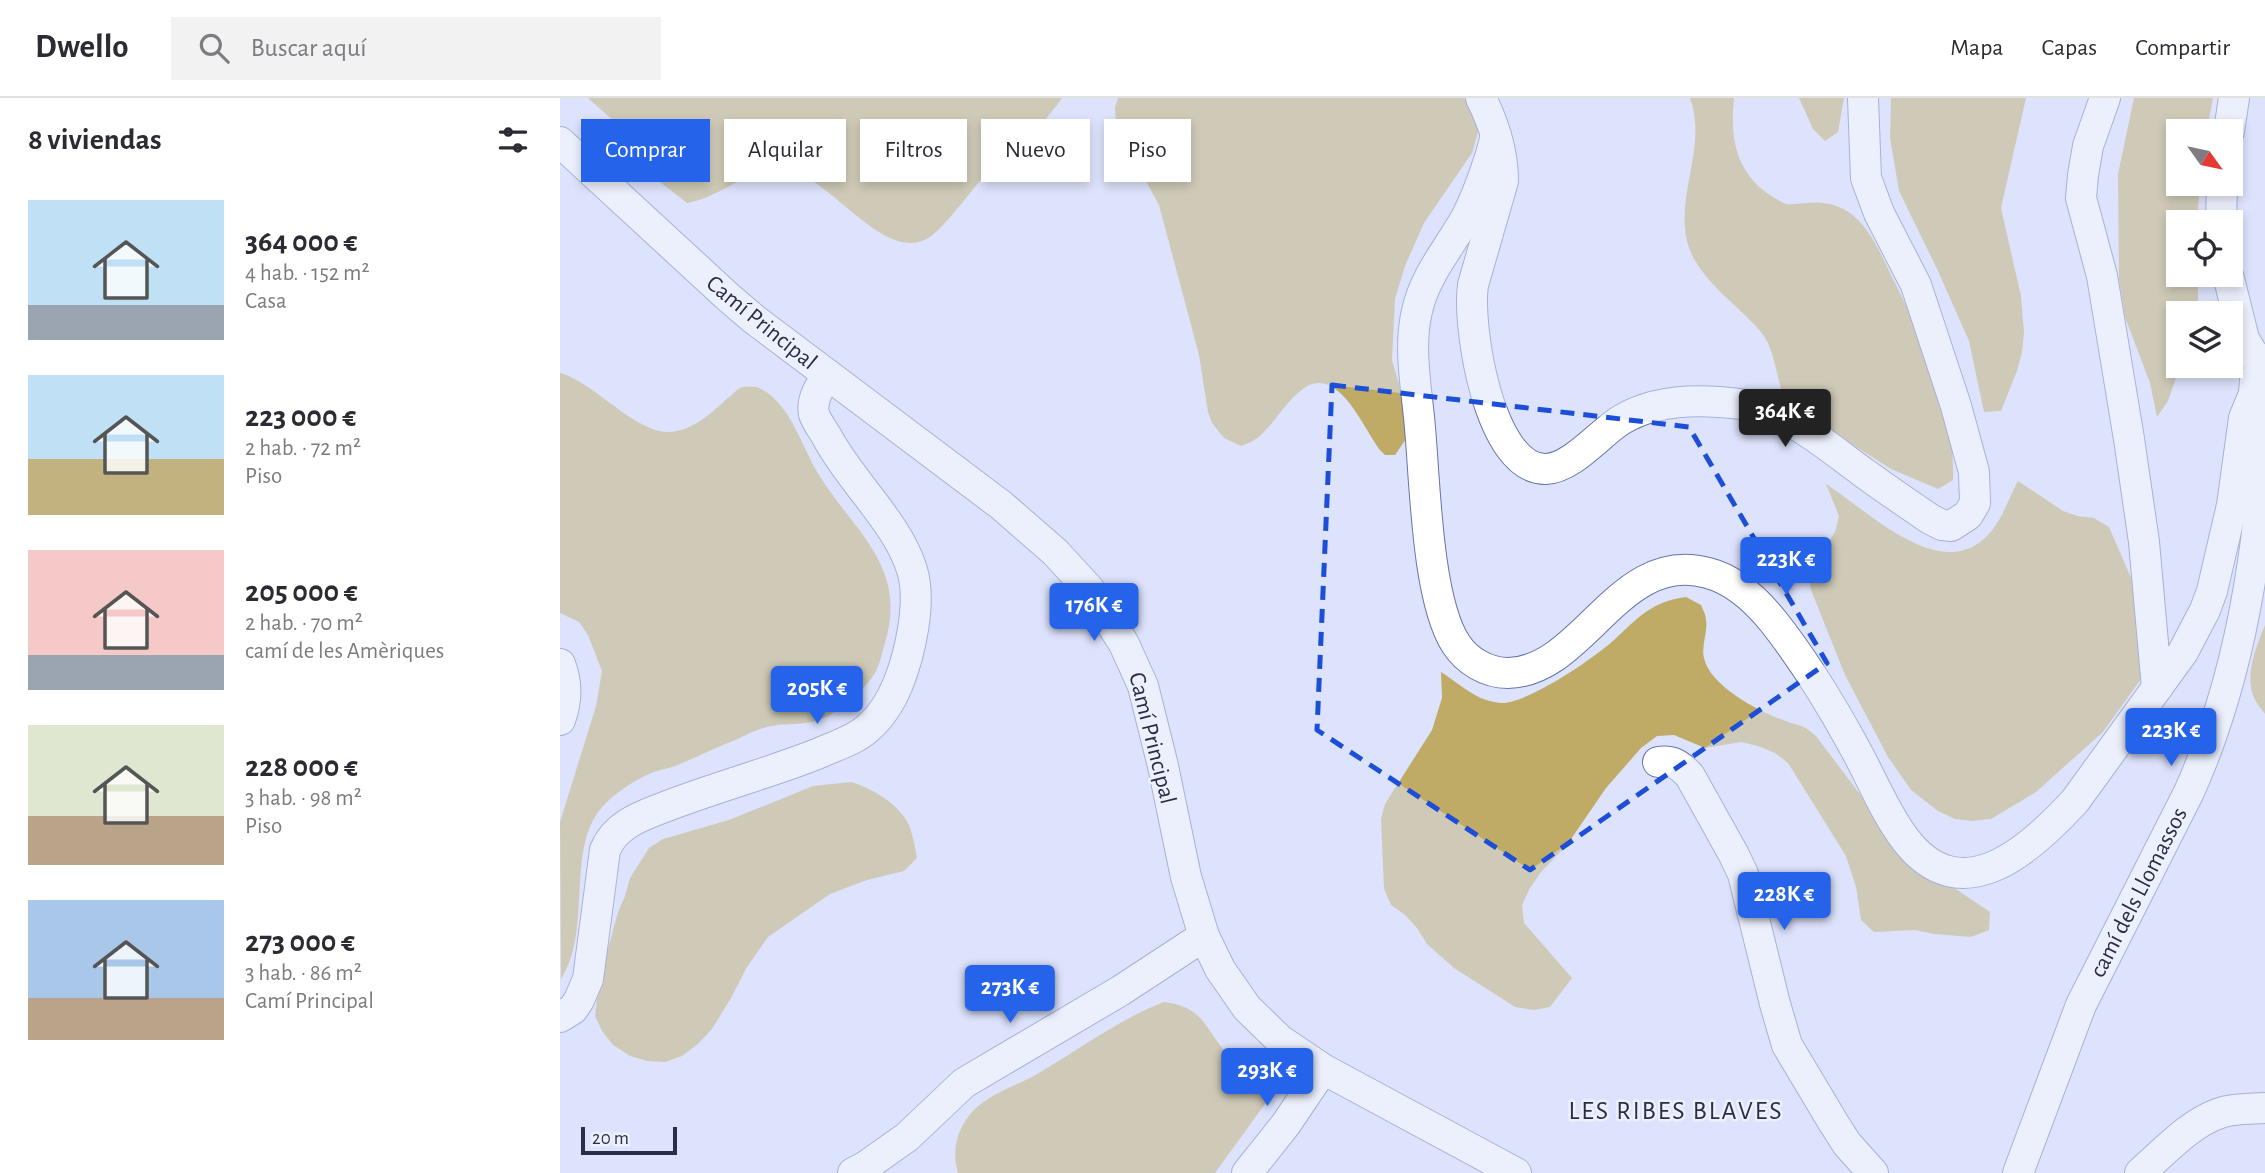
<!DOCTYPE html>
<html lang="es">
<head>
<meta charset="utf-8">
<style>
	:root { --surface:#fff; --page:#f2f2f3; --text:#2b2b33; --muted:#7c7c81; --line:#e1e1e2; --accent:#2563eb }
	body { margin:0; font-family:"Alegreya Sans",sans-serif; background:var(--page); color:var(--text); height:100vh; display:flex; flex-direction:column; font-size:26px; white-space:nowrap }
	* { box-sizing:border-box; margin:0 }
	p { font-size:23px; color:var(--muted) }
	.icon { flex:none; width:38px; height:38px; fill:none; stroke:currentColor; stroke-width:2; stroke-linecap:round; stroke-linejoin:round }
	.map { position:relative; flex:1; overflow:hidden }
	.panel { display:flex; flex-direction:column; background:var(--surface); width:560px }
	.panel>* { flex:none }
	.top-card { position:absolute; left:21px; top:21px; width:665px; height:63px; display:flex; gap:14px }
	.needle { width:46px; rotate:123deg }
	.fabs { position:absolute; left:1606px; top:21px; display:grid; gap:14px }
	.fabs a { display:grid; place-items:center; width:77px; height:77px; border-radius:0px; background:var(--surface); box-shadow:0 4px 10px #0003; font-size:35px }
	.scale { position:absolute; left:21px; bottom:18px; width:96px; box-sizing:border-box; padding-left:7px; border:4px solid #292f46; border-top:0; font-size:19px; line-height:24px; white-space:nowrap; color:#292f46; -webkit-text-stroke:5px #edf1fd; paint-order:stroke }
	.price { position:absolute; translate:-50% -60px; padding:0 16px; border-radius:7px; background:var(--accent); color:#fff; font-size:23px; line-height:46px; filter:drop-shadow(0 2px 4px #0008) }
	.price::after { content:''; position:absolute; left:50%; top:42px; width:21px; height:16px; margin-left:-10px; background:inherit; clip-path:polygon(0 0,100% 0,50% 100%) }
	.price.selected { background:#222; color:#fff }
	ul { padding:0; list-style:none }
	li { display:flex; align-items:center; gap:21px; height:175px; padding:0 28px }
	li span { display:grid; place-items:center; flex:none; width:196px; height:140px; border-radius:0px; color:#555 }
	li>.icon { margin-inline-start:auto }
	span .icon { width:84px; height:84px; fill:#fffc; stroke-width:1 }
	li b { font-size:30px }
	h2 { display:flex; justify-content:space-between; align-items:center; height:84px; padding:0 28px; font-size:30px }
	.chip { padding:0 24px; border-radius:0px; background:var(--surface); box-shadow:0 4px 10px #0003; font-size:24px; line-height:63px }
	.chip.selected { background:var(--accent); color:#fff }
	header { display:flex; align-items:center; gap:42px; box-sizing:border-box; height:98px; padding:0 35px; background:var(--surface); border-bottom:2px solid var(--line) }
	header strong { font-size:33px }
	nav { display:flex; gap:38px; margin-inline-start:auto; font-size:24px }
	.search { width:490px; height:63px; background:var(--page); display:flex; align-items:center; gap:18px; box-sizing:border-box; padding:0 24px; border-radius:0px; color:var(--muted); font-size:26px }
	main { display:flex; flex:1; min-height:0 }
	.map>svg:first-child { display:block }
</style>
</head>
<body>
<header>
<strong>Dwello</strong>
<div class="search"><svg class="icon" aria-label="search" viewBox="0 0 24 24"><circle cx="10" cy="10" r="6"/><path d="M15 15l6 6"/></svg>Buscar aquí</div>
<nav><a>Mapa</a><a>Capas</a><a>Compartir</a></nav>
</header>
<main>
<section class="panel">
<h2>8 viviendas<svg class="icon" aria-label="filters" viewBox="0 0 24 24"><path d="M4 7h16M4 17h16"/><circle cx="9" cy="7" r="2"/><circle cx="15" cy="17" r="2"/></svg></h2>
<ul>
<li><span style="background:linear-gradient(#bfe0f5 75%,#9aa5b1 0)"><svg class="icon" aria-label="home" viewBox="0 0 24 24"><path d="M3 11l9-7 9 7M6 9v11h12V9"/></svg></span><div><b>364 000 €</b><p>4 hab. · 152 m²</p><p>Casa</p></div></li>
<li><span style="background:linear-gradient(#bfe0f5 60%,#c2b280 0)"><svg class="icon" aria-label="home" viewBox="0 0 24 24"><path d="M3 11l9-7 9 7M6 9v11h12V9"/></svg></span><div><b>223 000 €</b><p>2 hab. · 72 m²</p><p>Piso</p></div></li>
<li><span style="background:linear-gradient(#f6c9c9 75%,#9aa5b1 0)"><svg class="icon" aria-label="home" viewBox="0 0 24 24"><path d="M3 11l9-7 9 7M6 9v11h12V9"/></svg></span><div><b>205 000 €</b><p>2 hab. · 70 m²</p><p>camí de les Amèriques</p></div></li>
<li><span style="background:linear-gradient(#dfe7d0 65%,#b9a48a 0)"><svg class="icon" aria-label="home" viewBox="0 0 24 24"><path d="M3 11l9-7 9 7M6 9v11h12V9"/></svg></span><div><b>228 000 €</b><p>3 hab. · 98 m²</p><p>Piso</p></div></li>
<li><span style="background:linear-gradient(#a9c7e8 70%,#b9a48a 0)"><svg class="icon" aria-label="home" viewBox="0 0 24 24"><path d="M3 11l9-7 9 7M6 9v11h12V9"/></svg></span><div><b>273 000 €</b><p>3 hab. · 86 m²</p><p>Camí Principal</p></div></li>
</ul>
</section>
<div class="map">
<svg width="1705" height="1075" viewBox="0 0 1705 1075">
	<rect width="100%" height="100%" fill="#dde3fc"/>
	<g fill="#bfab65">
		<path d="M 28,0 L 502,0 C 489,19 472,36 455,51 C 446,59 435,66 427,75 C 412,91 385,129 370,139 C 324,170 266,71 222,71 C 187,70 161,100 127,105 L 100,84 L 91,70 L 86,53 L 74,41 Z"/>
		<path d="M 558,0 L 904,0 L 908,5 L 919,31 L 912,55 L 864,125 L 845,168 L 835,201 L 832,262 L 844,303 L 848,331 L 846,341 L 835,357 L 825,357 L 819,351 C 808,335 799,316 786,301 C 746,255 724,321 696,341 C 692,344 686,346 681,348 L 664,340 L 652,325 L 648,314 L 639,257 L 599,107 L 556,28 L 555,9 Z"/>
		<path d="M 1130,0 L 1174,0 C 1170,37 1175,72 1207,95 C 1212,98 1220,104 1226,106 C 1232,107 1241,105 1247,105 C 1266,103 1282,107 1296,120 C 1313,136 1322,159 1332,179 C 1364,243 1396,309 1393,382 L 1378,391 L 1331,371 L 1226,304 C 1216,283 1216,252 1201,234 C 1178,206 1132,178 1126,138 C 1118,92 1147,46 1130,0 Z"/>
		<polygon points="1239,0 1284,0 1278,34 1265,43 1253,31"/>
		<polygon points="1331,0 1466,0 1441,110 1461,198 1464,235 1462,254 1457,273 1441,313 1424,314 1409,243 1378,173 1339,93 1330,40"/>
		<polygon points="1574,0 1653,0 1647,33 1619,33 1619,86 1640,86 1637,124 1619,124 1619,177 1638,177 1638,215 1619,215 1620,268 1608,303 1597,319 1590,285 1565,219 1559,181 1558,76"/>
		<path d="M 0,275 C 34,284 76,336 110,334 C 134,332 151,315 168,300 C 172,297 176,292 180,290 C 185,288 196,288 201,291 C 231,306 242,350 259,377 C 295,435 348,468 325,545 C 322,554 320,567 315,575 C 307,589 290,602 277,612 C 252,631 234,623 207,629 C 194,632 181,640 168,645 C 150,652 133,661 115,668 C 108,671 101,671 94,674 C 78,680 58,693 46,705 C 3,746 34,831 1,881 L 0,724 L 36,608 L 42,573 L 28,537 L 19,524 L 0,515 Z"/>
		<path d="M 1458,383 L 1503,413 L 1518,418 L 1534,420 L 1549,429 L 1572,482 L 1580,538 L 1581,581 L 1543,634 L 1476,694 L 1431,721 L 1412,723 L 1395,721 L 1378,713 L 1351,692 L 1328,659 L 1285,577 L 1251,492 L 1249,475 L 1275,434 L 1279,418 L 1266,386 C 1309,413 1386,493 1433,431 C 1444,417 1449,399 1458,383 Z"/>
		<path d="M 1126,499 L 1141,507 C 1143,512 1146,517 1146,522 C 1148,534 1141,548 1144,560 C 1150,588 1198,613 1223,622 C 1240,629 1240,624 1256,638 L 1321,724 L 1387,785 L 1430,814 L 1429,832 L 1411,839 L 1374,836 L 1355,832 L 1314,834 L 1301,822 L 1296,789 L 1286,758 L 1228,665 L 1215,655 L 1198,648 L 1181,644 L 1145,650 L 1114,637 L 1097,638 L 1081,650 L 1046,690 L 1007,747 L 981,774 L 970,790 L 962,807 L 964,825 L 1012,880 L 990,909 L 974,912 L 955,909 L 894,870 L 867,846 L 857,830 L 845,817 L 831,807 L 824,791 L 821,721 L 825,706 L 872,632 L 882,600 L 881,574 C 895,583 911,597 926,602 C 931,603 937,605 942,605 C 970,604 1033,561 1054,542 C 1079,519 1091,504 1126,499 Z"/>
		<path d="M 1705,527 L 1705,616 C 1701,610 1695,604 1693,597 C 1685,576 1697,546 1705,527 Z"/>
		<path d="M 291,684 C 312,690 339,706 349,727 C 353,738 355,749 357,760 L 344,773 L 307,782 L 270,796 L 208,839 L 187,869 L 171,900 L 152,931 L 138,946 L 122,958 L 105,964 L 87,963 L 70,958 L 53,947 L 42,933 L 35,918 L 39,885 L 58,814 L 65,798 L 70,780 L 89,750 L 103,741 L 169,722 L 253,688 Z"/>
		<path d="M 604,904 C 646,909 644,932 670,959 C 683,972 699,982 715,992 L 655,1075 L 398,1075 C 392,1055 396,1035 408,1019 C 423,998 451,990 472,979 C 516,954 557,922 604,904 Z"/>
	</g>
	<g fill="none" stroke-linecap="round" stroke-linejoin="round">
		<defs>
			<g id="minor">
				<path d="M 921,0 C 934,26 943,54 943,83 L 913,187 C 907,228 929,372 986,371 C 1012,370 1040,335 1061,322 C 1095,301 1142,301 1180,306 C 1227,312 1268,349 1304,375 C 1326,391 1348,406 1370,421 L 1382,427 L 1391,428 L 1408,417 L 1415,405 L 1414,374 L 1396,308 L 1356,187 L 1319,115 L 1306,80 L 1303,0"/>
				<polyline points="1545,0 1528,48 1523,77 1521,100 1542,178 1569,341 1584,444 1597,590"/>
				<polyline points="1669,33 1674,0"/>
				<path d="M 936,38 C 929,65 920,91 908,116 C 891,148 865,176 857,213 C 848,250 857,292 860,330 C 865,384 867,502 896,546 C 907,563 927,575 948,575 C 1024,574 1059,450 1148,475 C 1175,482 1196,502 1213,523 C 1243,561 1269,603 1292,645 C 1310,676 1323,712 1345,741 C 1401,815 1470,752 1515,703 L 1623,554 L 1645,512 L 1652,493 L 1672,407 L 1684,320 L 1694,296"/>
				<polyline points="0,44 168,199 195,222 441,407 495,454 529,491 564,546 583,588 603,668 626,779 644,838 660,871 687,910 720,942 763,971 956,1075"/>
				<polyline points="1661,124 1662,86"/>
				<polyline points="1668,177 1684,241 1700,268"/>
				<path d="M 0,566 C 8,586 7,603 0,622"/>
				<path d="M 1098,664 C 1113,662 1120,667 1130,678 L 1174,757 L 1183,776 L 1215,906 L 1227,947 L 1273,1024 L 1287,1046 L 1313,1075"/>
				<path d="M 0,919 L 13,911 L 19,902 L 28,881 L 45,752 C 55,728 78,719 102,710 C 153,690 206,676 257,656 C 274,648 294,643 308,630 C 322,618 331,603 338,586 C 350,556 362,504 352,472 C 338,425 290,383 267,339 C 263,332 256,323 254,316 C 251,301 260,288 268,277"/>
				<polyline points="293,1075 306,1068 347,1039 404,985 560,893 644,838"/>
				<polyline points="687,1075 726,1026 763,971"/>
				<path d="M 1458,1075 L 1521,907 L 1629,694 C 1659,627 1677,560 1689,489 C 1694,459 1699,428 1700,398 C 1700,364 1694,330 1694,296 L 1695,281 L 1705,261"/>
				<path d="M 1580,1075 C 1604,1054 1630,1025 1660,1015 C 1674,1010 1691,1011 1705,1010"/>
			</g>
		</defs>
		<use href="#minor" stroke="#6774aa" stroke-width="32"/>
		<use href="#minor" stroke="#fff" stroke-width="30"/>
	</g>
	<path d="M0 0H1705V1075H0ZM 772,287 L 1129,329 L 1267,565 L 970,772 L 757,632 Z" fill="#dde3fc" fill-opacity=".55" fill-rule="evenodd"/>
	<path fill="none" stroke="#1d4ed8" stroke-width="5" stroke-dasharray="14 9" stroke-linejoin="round" d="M 772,287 L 1129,329 L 1267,565 L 970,772 L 757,632 Z"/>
	<g text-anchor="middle" stroke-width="5" stroke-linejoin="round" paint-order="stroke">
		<g font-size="24" fill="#292f46" stroke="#edf1fd">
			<text transform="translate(202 224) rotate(39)" y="8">Camí Principal</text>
			<text transform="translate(593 640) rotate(76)" y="8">Camí Principal</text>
			<text transform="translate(1578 794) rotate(-63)" y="8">camí dels Llomassos</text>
		</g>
		<g font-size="26" letter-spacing="2" fill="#292f46" stroke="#edf1fd">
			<text x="1116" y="1021">LES RIBES BLAVES</text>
		</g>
	</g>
</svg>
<div class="fabs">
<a><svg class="needle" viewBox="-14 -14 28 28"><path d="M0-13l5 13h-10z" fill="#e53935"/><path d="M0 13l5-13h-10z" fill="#7c7c81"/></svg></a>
<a><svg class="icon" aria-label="locate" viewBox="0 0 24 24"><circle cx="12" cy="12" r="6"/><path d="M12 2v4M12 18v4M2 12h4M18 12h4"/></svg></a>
<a><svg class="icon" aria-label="layers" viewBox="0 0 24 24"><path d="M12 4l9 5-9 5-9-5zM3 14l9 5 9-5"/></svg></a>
</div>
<div class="scale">20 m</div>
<b class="price selected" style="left:1225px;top:351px">364K €</b>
<b class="price" style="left:1226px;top:499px">223K €</b>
<b class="price" style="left:534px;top:545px">176K €</b>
<b class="price" style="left:257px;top:628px">205K €</b>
<b class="price" style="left:1611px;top:670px">223K €</b>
<b class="price" style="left:1224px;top:834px">228K €</b>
<b class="price" style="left:450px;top:927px">273K €</b>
<b class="price" style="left:707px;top:1010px">293K €</b>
<div class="top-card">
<a class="chip selected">Comprar</a>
<a class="chip">Alquilar</a>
<a class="chip">Filtros</a>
<a class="chip">Nuevo</a>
<a class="chip">Piso</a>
</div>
</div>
</main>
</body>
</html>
